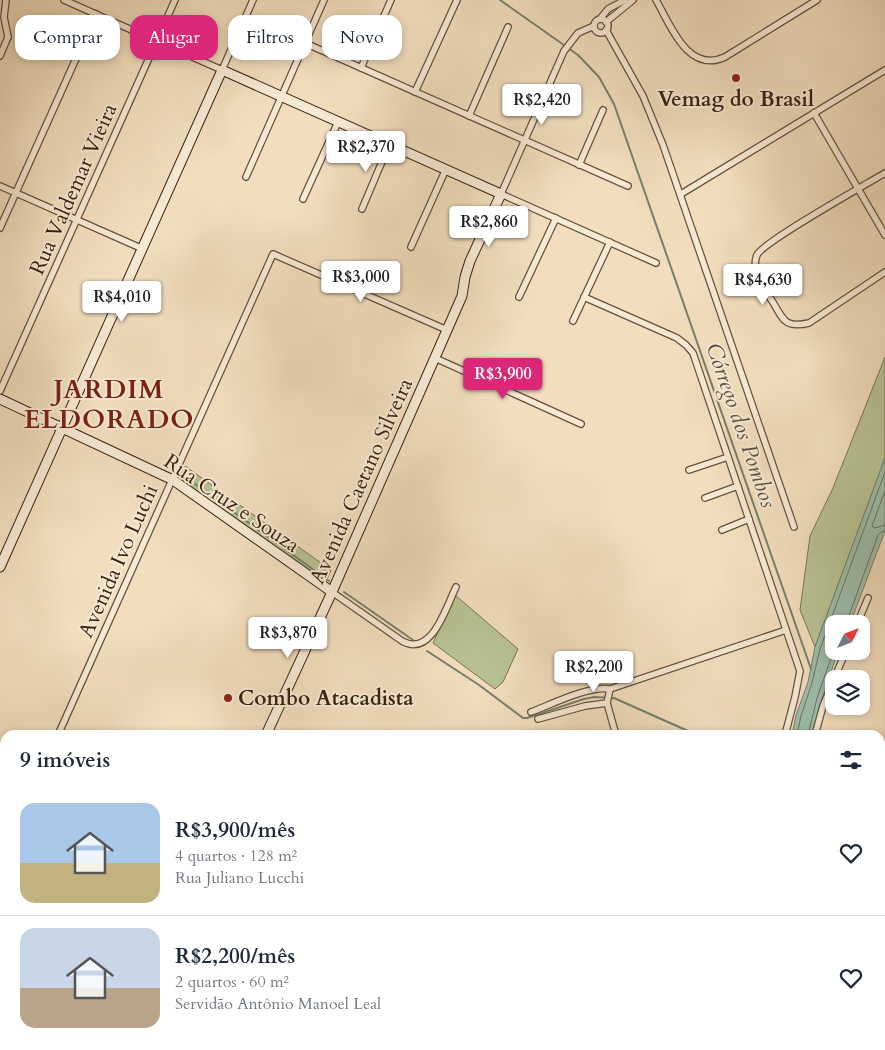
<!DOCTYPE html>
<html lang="pt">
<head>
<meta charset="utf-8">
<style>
	:root { --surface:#fff; --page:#f6f6f7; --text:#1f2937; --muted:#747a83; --line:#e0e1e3; --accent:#db2777 }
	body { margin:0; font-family:Cardo,serif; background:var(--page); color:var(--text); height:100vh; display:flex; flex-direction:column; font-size:19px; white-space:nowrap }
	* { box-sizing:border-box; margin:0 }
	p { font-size:16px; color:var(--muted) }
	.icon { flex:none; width:28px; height:28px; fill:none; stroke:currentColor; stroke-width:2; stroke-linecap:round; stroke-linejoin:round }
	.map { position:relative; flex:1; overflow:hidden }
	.panel { position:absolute; left:0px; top:730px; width:885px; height:320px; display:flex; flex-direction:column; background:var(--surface); border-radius:15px 15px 0 0; box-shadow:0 2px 8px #0003 }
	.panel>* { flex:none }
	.hud { position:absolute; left:15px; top:15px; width:500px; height:45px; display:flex; gap:10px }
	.needle { width:32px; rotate:48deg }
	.tools { position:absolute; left:825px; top:615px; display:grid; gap:10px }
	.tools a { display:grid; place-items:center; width:45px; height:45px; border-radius:10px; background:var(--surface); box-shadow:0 2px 8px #0003; font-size:25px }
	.price { position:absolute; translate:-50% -42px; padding:0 11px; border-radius:5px; background:#fff; color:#222; font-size:16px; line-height:32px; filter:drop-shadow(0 1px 2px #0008) }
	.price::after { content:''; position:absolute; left:50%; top:30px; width:15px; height:11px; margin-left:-8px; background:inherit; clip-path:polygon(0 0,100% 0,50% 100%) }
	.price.on { background:var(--accent); color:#fff }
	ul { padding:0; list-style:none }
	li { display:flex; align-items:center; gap:15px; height:125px; padding:0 20px }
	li+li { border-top:1px solid var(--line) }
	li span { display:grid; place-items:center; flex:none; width:140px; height:100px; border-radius:15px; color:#555 }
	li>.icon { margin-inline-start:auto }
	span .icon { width:60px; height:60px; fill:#fffc; stroke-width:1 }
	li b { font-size:21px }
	h2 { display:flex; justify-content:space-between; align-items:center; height:60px; padding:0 20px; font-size:21px }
	.tag { padding:0 18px; border-radius:15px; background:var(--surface); box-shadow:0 2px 8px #0003; font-size:18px; line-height:45px }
	.tag.on { background:var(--accent); color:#fff }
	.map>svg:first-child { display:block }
</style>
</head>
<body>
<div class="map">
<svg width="885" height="1050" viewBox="0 0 885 1050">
	<rect width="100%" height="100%" fill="#f2debe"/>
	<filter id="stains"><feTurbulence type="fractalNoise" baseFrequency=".004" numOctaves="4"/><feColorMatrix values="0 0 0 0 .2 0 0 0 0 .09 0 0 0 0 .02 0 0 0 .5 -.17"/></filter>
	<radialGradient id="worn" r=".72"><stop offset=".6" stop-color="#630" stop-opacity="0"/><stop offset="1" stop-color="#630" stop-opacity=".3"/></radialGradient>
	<g fill="#b8c293" stroke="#787252">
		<polygon points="885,357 885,458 815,647 800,610 810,536 833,488"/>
		<polygon points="185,466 331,570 326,582 177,481"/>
		<polygon points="455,595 518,649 503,682 495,689 433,643"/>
	</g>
	<polygon fill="#9cbdab" stroke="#747f6d" points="885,458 885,531 850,624 834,624 834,651 838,651 822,699 812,735 792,735 796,715 808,682 815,647"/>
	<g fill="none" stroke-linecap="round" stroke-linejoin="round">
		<g stroke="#6a6f5e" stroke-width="1">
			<polyline points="885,491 872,526 875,528 885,525"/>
			<polyline points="846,624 878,535 881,532 885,531"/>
			<polyline points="797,735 801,716 812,683 820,649 885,472"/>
			<polyline points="808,735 817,698 834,650"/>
		</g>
		<g stroke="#747f6d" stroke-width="2">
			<polyline points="500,0 578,55 599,77 614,104 811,669"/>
			<polyline points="184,476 329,581"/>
			<polyline points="344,592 413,640"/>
			<polyline points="427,651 479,685 523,718 527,718 584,699 594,697 614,698 697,735"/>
		</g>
		<defs>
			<g id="street">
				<polyline points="6,0 4,17 8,37"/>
				<polyline points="64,0 222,70 253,0"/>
				<path d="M 656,0 C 671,26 688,74 725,57 L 817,0"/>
				<polyline points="600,19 608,9 625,0"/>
				<circle cx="601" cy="26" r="7"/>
				<polyline points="606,22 633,0"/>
				<polyline points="594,26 578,33 564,51 501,194 656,263"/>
				<polyline points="606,30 643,96 663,145 794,527"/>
				<polyline points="305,43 628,186"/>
				<polyline points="0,56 8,37"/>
				<polyline points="361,68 391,0"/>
				<polyline points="415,92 457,0"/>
				<polyline points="814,113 885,235"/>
				<polyline points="469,116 508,27"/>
				<polyline points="579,165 603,110"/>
				<path d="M 885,173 C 865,185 763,242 757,255 C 750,271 766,291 774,304 C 784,322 787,328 809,323 L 885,272"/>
				<polyline points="246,177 324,0"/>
				<polyline points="0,186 143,249"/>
				<polyline points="681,194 885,70"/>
				<polyline points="303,199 338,122"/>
				<polyline points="362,209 389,145"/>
				<polyline points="0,228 96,14"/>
				<polyline points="411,247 446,169"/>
				<polyline points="519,297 556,218"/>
				<polyline points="584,297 677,338 686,345 693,353 800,671 795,697 785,735"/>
				<polyline points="573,321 610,242"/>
				<polyline points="435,358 581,424"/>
				<polyline points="0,391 175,0"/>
				<polyline points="689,470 728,457"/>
				<polyline points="705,498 738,486"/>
				<polyline points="722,530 749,519"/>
				<path d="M 332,592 L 402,641 C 432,658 446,607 456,587"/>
				<polyline points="857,624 868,598"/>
				<polyline points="834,679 846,651"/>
				<polyline points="607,703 610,689"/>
				<path d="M 531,712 C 550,705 590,685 610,689 L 786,630"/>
				<polyline points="538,719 585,706 607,703 616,735"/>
				<polyline points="58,735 273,254 447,330"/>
				<polyline points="815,735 823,706 834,680"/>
				<polyline points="0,865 5,854"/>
				<polyline points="880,1009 885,1010"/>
			</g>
			<g id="secondary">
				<polyline points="0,399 173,480 332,592"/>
				<polyline points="0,567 222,70 501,194 470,261 465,277 462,296 332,592 266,735"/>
				<polyline points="0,905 5,906"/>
				<polyline points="0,927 5,928"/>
			</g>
			<g id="primary">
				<polyline points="880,1028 885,1028"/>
				<polyline points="0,1031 5,1031"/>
				<polyline points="102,1045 102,1050"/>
			</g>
			<g id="highway">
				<polyline points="880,1036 885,1036"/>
				<polyline points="0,1043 5,1043"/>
				<polyline points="797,1050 885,1050"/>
			</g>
		</defs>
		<use href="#street" stroke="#66503c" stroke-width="8"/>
		<use href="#secondary" stroke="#382111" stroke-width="11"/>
		<use href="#primary" stroke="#382111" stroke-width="11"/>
		<use href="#highway" stroke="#382111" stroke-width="12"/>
		<use href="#street" stroke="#f7ead5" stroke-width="5.5"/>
		<use href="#secondary" stroke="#f7ead5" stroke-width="9"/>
		<use href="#primary" stroke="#f2debe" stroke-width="9"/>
		<use href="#highway" stroke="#f2debe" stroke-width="10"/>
	</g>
	<g fill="#8f2418" stroke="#f7ead5" stroke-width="2">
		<circle cx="736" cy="78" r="5"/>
		<circle cx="228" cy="698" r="5"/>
	</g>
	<g text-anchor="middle" stroke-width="4" stroke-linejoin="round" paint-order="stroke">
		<g font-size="21" font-weight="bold" fill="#382111" stroke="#f7ead5">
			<text x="736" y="106">Vemag do Brasil</text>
			<text x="238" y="705" text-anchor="start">Combo Atacadista</text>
		</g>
		<g font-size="21" fill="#382111" stroke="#f7ead5">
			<text transform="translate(73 189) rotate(-66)" y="7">Rua Valdemar Vieira</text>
			<text transform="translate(361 481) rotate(-66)" y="7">Avenida Caetano Silveira</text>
			<text transform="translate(232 503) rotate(34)" y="7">Rua Cruz e Souza</text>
			<text transform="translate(118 561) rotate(-66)" y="7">Avenida Ivo Luchi</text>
		</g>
		<g font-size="22" font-style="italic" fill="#56503f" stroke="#f7ead5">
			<text transform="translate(742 425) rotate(71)" y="8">Córrego dos Pombos</text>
		</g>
		<g font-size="26" font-weight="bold" letter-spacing="1" fill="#7a1f14" stroke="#f7ead5">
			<text x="109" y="398">JARDIM<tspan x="109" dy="30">ELDORADO</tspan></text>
		</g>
	</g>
	<rect width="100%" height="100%" filter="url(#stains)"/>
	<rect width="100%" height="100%" fill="url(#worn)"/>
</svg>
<div class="tools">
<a><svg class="needle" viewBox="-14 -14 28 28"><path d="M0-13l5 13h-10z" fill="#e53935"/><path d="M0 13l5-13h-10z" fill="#747a83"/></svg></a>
<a><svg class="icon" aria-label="layers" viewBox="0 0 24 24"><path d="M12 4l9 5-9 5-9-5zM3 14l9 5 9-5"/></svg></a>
</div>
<b class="price" style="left:542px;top:126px">R$2,420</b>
<b class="price" style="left:366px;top:173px">R$2,370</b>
<b class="price" style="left:489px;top:248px">R$2,860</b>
<b class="price" style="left:361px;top:303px">R$3,000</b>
<b class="price" style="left:763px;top:306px">R$4,630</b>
<b class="price" style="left:122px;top:323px">R$4,010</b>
<b class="price on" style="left:503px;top:400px">R$3,900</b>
<b class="price" style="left:288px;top:659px">R$3,870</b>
<b class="price" style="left:594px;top:693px">R$2,200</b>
<div class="hud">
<a class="tag">Comprar</a>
<a class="tag on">Alugar</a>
<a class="tag">Filtros</a>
<a class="tag">Novo</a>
</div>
<section class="panel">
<h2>9 imóveis<svg class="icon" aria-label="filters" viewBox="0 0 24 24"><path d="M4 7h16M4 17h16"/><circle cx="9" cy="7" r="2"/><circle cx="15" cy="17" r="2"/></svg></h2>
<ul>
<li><span style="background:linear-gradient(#a9c7e8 60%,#c2b280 0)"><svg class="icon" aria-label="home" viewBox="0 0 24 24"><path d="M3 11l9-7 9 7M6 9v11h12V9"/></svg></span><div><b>R$3,900/mês</b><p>4 quartos · 128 m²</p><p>Rua Juliano Lucchi</p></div><svg class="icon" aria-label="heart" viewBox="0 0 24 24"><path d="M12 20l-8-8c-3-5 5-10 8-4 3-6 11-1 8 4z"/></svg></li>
<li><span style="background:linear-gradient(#c9d6e8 60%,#b9a48a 0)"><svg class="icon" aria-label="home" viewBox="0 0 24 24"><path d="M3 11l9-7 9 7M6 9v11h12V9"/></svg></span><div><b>R$2,200/mês</b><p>2 quartos · 60 m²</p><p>Servidão Antônio Manoel Leal</p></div><svg class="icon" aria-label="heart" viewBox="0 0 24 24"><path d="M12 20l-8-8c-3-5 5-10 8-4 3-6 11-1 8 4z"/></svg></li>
</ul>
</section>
</div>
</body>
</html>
